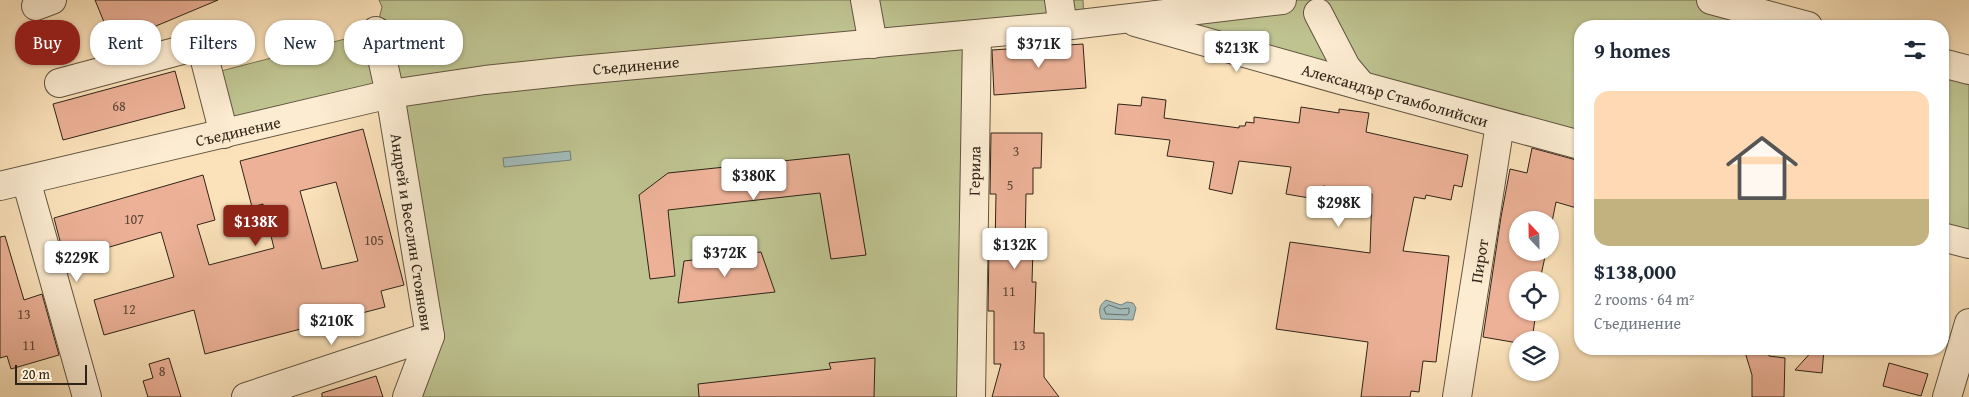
<!DOCTYPE html>
<html lang="en">
<head>
<meta charset="utf-8">
<style>
	:root { --surface:#fff; --page:#f6f6f7; --text:#1f2937; --muted:#747a83; --line:#e0e1e3; --accent:#8f2418 }
	body { margin:0; font-family:"Gentium Book Plus",serif; background:var(--page); color:var(--text); height:100vh; display:flex; flex-direction:column; font-size:19px; white-space:nowrap }
	* { box-sizing:border-box; margin:0 }
	p { font-size:16px; color:var(--muted) }
	.icon { flex:none; width:28px; height:28px; fill:none; stroke:currentColor; stroke-width:2; stroke-linecap:round; stroke-linejoin:round }
	.map { position:relative; flex:1; overflow:hidden }
	.side { position:absolute; left:1574px; top:20px; width:375px; height:335px; display:flex; flex-direction:column; background:var(--surface); border-radius:20px; box-shadow:0 1px 4px #0004 }
	.side>* { flex:none }
	.top-card { position:absolute; left:15px; top:20px; width:475px; height:45px; display:flex; gap:10px }
	.needle { width:32px; rotate:338deg }
	.tools { position:absolute; left:1509px; top:211px; display:grid; gap:10px }
	.tools a { display:grid; place-items:center; width:50px; height:50px; border-radius:50%; background:var(--surface); box-shadow:0 1px 4px #0004; font-size:25px }
	.scale { position:absolute; left:15px; bottom:12px; width:72px; box-sizing:border-box; padding-left:5px; border:2px solid #2f2418; border-top:0; font-size:14px; line-height:18px; white-space:nowrap; color:#2f2418; -webkit-text-stroke:4px #fcecd2; paint-order:stroke }
	.price { position:absolute; translate:-50% -42px; padding:0 11px; border-radius:5px; background:#fff; color:#222; font-size:16px; line-height:32px; filter:drop-shadow(0 1px 2px #0008) }
	.price::after { content:''; position:absolute; left:50%; top:30px; width:15px; height:11px; margin-left:-8px; background:inherit; clip-path:polygon(0 0,100% 0,50% 100%) }
	.price.active { background:var(--accent); color:#fff }
	ul { padding:0; list-style:none }
	li { display:grid; align-content:center; gap:10px; height:265px; padding:0 20px }
	li+li { border-top:1px solid var(--line) }
	li span { display:grid; place-items:center; height:155px; border-radius:15px; color:#555 }
	li>.icon { margin-inline-start:auto }
	span .icon { width:90px; height:90px; fill:#fffc; stroke-width:1 }
	li b { font-size:21px }
	h2 { display:flex; justify-content:space-between; align-items:center; height:60px; padding:0 20px; font-size:21px }
	.pill { padding:0 18px; border-radius:20px; background:var(--surface); box-shadow:0 1px 4px #0004; font-size:18px; line-height:45px }
	.pill.active { background:var(--accent); color:#fff }
	.map>svg:first-child { display:block }
</style>
</head>
<body>
<div class="map">
<svg width="1969" height="397" viewBox="0 0 1969 397">
	<rect width="100%" height="100%" fill="#fbe2ba"/>
	<filter id="stains"><feTurbulence type="fractalNoise" baseFrequency=".004" numOctaves="4"/><feColorMatrix values="0 0 0 0 .2 0 0 0 0 .09 0 0 0 0 .02 0 0 0 .5 -.17"/></filter>
	<radialGradient id="worn" r=".72"><stop offset=".6" stop-color="#630" stop-opacity="0"/><stop offset="1" stop-color="#630" stop-opacity=".3"/></radialGradient>
	<g fill="#bec390" stroke="#767454">
		<polygon points="379,0 1083,0 1084,23 977,35 971,397 407,397 430,336 390,94 235,131 221,71 376,31 382,7"/>
		<polygon points="1198,0 1711,0 1808,26 1580,26 1580,145 1124,19"/>
		<polygon points="1942,63 1969,70 1969,244 1943,237"/>
	</g>
	<g fill="#a3bbba" stroke="#757f79">
		<polygon points="570,151 571,160 504,167 503,158"/>
		<path d="M 1106,300 L 1121,305 L 1127,302 L 1133,303 L 1136,308 L 1133,320 L 1101,319 C 1099,311 1098,306 1106,300 Z"/>
	</g>
	<g fill="none" stroke-linecap="round" stroke-linejoin="round">
		<polygon stroke="#697069" stroke-width="1" points="1109,305 1120,309 1129,308 1129,313 1127,315 1106,314 1104,309"/>
	</g>
	<g fill="#ecb197" stroke="#2f2418" fill-rule="evenodd">
		<polygon points="95,0 218,0 113,44"/>
		<polygon points="1083,44 1086,88 994,95 992,50"/>
		<polygon points="175,71 185,108 63,140 53,104"/>
		<polygon points="1142,97 1166,100 1164,118 1239,128 1239,126 1245,126 1246,122 1254,123 1254,117 1299,123 1301,107 1339,113 1339,109 1369,113 1366,132 1468,155 1462,187 1454,185 1451,200 1426,195 1425,199 1414,197 1403,251 1449,256 1436,362 1423,361 1419,392 1411,391 1410,397 1361,397 1368,342 1276,329 1290,242 1370,253 1372,194 1323,186 1321,200 1286,194 1291,167 1239,161 1232,194 1209,189 1214,162 1167,156 1170,140 1115,134 1118,104 1141,106"/>
		<path d="M 363,129 L 404,285 L 381,291 L 385,307 L 205,354 L 194,310 L 104,335 L 94,300 L 174,277 L 161,232 L 65,260 L 54,218 L 203,175 L 215,220 L 197,225 L 209,265 L 274,248 L 263,204 L 252,207 L 240,161 ZM 336,182 L 358,261 L 322,269 L 300,191 Z"/>
		<polygon points="991,133 1042,133 1041,168 1033,168 1033,194 1026,194 1025,248 1033,248 1032,282 1036,282 1034,333 1044,333 1044,377 1059,397 992,397 1001,364 994,364 994,311 988,311 989,247 995,248 996,194 990,194"/>
		<polygon points="1532,148 1580,161 1580,209 1556,202 1550,232 1550,220 1518,220 1518,252 1546,252 1540,280 1518,280 1518,312 1536,312 1532,340 1518,340 1518,343 1483,337 1501,217 1510,169 1527,173"/>
		<polygon points="849,154 866,255 831,259 820,193 668,210 675,276 650,279 639,195 668,173"/>
		<polygon points="5,236 24,300 42,294 59,355 11,369 7,356 0,358 0,237"/>
		<polygon points="761,252 775,292 678,303 684,261"/>
		<polygon points="1744,349 1767,349 1769,356 1785,358 1784,397 1752,397 1752,375"/>
		<polygon points="1814,349 1824,349 1822,373 1795,370"/>
		<polygon points="169,358 181,397 148,397 143,381 153,378 149,364"/>
		<polygon points="875,358 874,397 699,397 698,384 831,369 829,363"/>
		<polygon points="1889,363 1928,374 1921,396 1883,386"/>
		<polygon points="376,376 383,397 322,397 322,393"/>
	</g>
	<g fill="none" stroke-linecap="round" stroke-linejoin="round">
		<defs>
			<g id="minor">
				<polyline points="865,0 873,44"/>
				<polyline points="1059,0 1063,26"/>
				<polyline points="1711,0 1808,26"/>
				<polyline points="36,6 52,0"/>
				<polyline points="1318,13 1346,67 1362,86"/>
				<polyline points="1135,22 1362,86 1580,145"/>
				<polyline points="376,31 390,94 430,336 407,397"/>
				<polyline points="1942,63 1969,70"/>
				<polyline points="59,83 201,45 224,134"/>
				<polyline points="26,180 87,397"/>
				<polyline points="0,186 390,94 485,80 570,71 1063,26 1282,0"/>
				<polyline points="1942,237 1969,244"/>
				<polyline points="246,397 430,336"/>
				<polyline points="971,397 977,34"/>
				<polyline points="1457,397 1500,124"/>
				<polyline points="1947,397 1969,323"/>
			</g>
		</defs>
		<use href="#minor" stroke="#625440" stroke-width="30"/>
		<use href="#minor" stroke="#fcecd2" stroke-width="28"/>
	</g>
	<g text-anchor="middle" stroke-width="5" stroke-linejoin="round" paint-order="stroke">
		<g font-size="14" fill="#5e4738">
			<text x="119" y="111">68</text>
			<text x="1016" y="156">3</text>
			<text x="1010" y="190">5</text>
			<text x="134" y="224">107</text>
			<text x="374" y="245">105</text>
			<text x="1009" y="296">11</text>
			<text x="129" y="314">12</text>
			<text x="24" y="319">13</text>
			<text x="29" y="350">11</text>
			<text x="1019" y="350">13</text>
			<text x="162" y="376">8</text>
		</g>
		<g font-size="16" fill="#2f2418" stroke="#fcecd2">
			<text transform="translate(636 65) rotate(-5)" y="6">Съединение</text>
			<text transform="translate(1395 95) rotate(16)" y="6">Александър Стамболийски</text>
			<text transform="translate(238 131) rotate(-13)" y="6">Съединение</text>
			<text transform="translate(974 171) rotate(-89)" y="6">Герила</text>
			<text transform="translate(412 232) rotate(81)" y="6">Андрей и Веселин Стоянови</text>
			<text transform="translate(1479 261) rotate(-81)" y="6">Пирот</text>
		</g>
	</g>
	<rect width="100%" height="100%" filter="url(#stains)"/>
	<rect width="100%" height="100%" fill="url(#worn)"/>
</svg>
<div class="tools">
<a><svg class="needle" viewBox="-14 -14 28 28"><path d="M0-13l5 13h-10z" fill="#e53935"/><path d="M0 13l5-13h-10z" fill="#747a83"/></svg></a>
<a><svg class="icon" aria-label="locate" viewBox="0 0 24 24"><circle cx="12" cy="12" r="6"/><path d="M12 2v4M12 18v4M2 12h4M18 12h4"/></svg></a>
<a><svg class="icon" aria-label="layers" viewBox="0 0 24 24"><path d="M12 4l9 5-9 5-9-5zM3 14l9 5 9-5"/></svg></a>
</div>
<div class="scale">20 m</div>
<b class="price" style="left:1039px;top:69px">$371K</b>
<b class="price" style="left:1237px;top:73px">$213K</b>
<b class="price" style="left:754px;top:201px">$380K</b>
<b class="price" style="left:1339px;top:228px">$298K</b>
<b class="price active" style="left:256px;top:247px">$138K</b>
<b class="price" style="left:1015px;top:270px">$132K</b>
<b class="price" style="left:725px;top:278px">$372K</b>
<b class="price" style="left:77px;top:283px">$229K</b>
<b class="price" style="left:332px;top:346px">$210K</b>
<div class="top-card">
<a class="pill active">Buy</a>
<a class="pill">Rent</a>
<a class="pill">Filters</a>
<a class="pill">New</a>
<a class="pill">Apartment</a>
</div>
<section class="side">
<h2>9 homes<svg class="icon" aria-label="filters" viewBox="0 0 24 24"><path d="M4 7h16M4 17h16"/><circle cx="9" cy="7" r="2"/><circle cx="15" cy="17" r="2"/></svg></h2>
<ul>
<li><span style="background:linear-gradient(#ffd9b3 70%,#c2b280 0)"><svg class="icon" aria-label="home" viewBox="0 0 24 24"><path d="M3 11l9-7 9 7M6 9v11h12V9"/></svg></span><div><b>$138,000</b><p>2 rooms · 64 m²</p><p>Съединение</p></div></li>
</ul>
</section>
</div>
</body>
</html>
